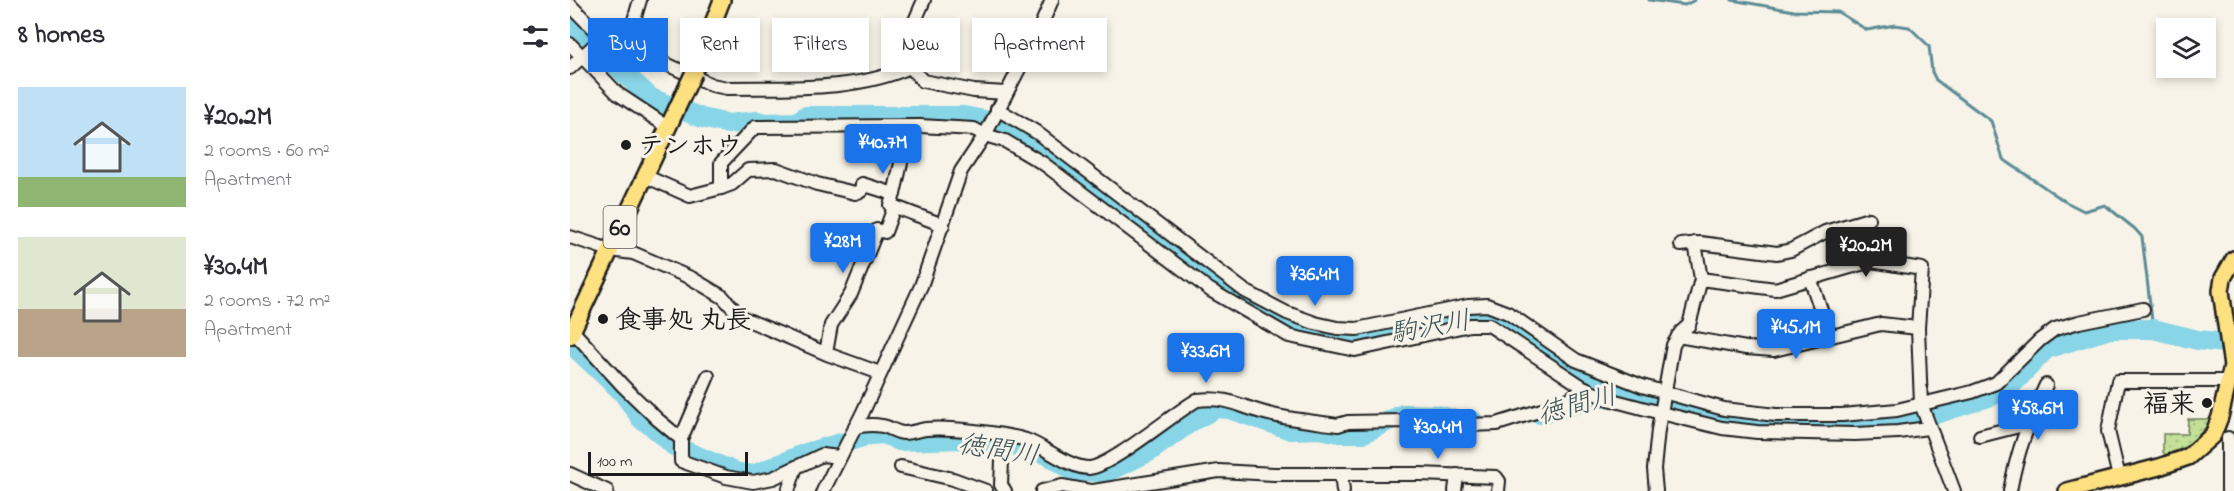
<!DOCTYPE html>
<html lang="en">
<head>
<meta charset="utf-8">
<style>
	:root { --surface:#fff; --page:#f2f2f3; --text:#2b2b33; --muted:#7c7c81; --accent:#1a73e8 }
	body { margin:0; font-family:"Indie Flower","Klee One",sans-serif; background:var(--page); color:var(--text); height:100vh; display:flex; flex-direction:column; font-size:22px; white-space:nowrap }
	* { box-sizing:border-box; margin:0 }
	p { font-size:20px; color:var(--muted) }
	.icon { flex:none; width:33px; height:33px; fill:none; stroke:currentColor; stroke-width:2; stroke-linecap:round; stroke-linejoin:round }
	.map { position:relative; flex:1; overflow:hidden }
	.side { display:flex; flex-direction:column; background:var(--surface); width:570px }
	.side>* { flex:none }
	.guide { position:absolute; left:18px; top:18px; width:570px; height:54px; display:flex; gap:12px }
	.fabs { position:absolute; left:1586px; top:18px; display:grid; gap:12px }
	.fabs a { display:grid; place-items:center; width:60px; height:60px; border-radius:0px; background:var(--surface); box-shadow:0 3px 9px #0003; font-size:30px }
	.scale { position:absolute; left:18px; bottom:15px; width:160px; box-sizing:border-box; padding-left:6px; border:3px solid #1c1c1c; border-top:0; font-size:16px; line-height:21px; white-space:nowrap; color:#1c1c1c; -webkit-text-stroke:4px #f7f3e8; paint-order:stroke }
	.price { position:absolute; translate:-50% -51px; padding:0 14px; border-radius:6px; background:var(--accent); color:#fff; font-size:20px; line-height:39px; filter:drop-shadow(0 2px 3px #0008) }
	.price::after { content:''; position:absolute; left:50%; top:36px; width:18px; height:14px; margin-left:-9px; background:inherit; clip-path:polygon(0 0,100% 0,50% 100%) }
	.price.active { background:#222; color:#fff }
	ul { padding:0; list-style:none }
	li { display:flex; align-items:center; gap:18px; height:150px; padding:0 18px }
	li span { display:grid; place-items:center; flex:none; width:168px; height:120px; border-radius:0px; color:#555 }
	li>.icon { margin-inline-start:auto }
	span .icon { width:72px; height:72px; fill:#fffc; stroke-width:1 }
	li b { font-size:26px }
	h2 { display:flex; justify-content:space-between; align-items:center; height:72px; padding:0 18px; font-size:26px }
	.pill { padding:0 21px; border-radius:0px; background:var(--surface); box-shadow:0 3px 9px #0003; font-size:21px; line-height:54px }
	.pill.active { background:var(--accent); color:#fff }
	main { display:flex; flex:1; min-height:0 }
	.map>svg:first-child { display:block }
</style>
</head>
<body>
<main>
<section class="side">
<h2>8 homes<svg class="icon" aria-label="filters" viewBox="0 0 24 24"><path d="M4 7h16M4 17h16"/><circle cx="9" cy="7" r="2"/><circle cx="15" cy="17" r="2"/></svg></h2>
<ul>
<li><span style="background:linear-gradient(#bfe0f5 75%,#8fb573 0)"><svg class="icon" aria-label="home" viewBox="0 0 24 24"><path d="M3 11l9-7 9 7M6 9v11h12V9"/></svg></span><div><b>¥20.2M</b><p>2 rooms · 60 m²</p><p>Apartment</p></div></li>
<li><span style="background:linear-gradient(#dfe7d0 60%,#b9a48a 0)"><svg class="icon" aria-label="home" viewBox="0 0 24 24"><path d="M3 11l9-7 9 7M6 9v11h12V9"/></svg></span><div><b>¥30.4M</b><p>2 rooms · 72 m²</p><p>Apartment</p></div></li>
</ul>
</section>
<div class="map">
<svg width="1664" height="491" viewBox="0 0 1664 491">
	<defs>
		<pattern id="park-dots" width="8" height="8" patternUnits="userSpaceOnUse" patternTransform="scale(1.5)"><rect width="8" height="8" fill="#c2e097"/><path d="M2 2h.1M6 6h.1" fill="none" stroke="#a6c082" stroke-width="1.8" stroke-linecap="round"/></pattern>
	</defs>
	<rect width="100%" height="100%" fill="#f7f3e8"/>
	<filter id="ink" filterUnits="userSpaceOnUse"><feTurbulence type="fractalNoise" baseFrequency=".0167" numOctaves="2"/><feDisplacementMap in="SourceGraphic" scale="12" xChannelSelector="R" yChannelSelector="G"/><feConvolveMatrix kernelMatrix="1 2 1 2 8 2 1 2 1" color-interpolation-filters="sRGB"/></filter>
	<g filter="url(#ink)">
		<polygon fill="url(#park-dots)" stroke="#6f7e5a" stroke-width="1.5" points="1618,419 1642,419 1621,445 1595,455 1593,452 1593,434 1617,434"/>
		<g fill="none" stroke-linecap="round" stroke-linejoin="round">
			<g stroke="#5c8b95" stroke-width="3">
				<polyline points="1079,0 1115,5 1125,0"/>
				<polyline points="1162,0 1224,11 1268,12 1297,30 1325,25 1339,27 1359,46 1362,72 1366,80 1421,121 1433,159 1496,202 1514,211 1535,205 1565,229 1572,237 1583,329"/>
			</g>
			<g stroke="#87d5e6" stroke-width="20">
				<polyline points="0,24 81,98 132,118 158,124 188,121 198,123 227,122 235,116 394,116 414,120 478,153 522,189 557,213 669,299 702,316 734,329 775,340 834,332 898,315 933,320 963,344 1036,382 1151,416 1272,426 1344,421 1422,396 1440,387 1476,349 1540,329 1583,329 1628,340 1664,344"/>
				<polyline points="0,343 53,393 72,420 82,426 104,446 165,472 183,475 236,453 300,435 314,434 329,441 392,439 446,446 478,455 502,471 537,472 579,452 621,422 646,408 659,409 721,430 750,429 769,433 794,433 833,414 867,415 891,421 903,421"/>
				<polyline points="970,414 1049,392"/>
			</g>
			<defs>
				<g id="minor">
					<polyline points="354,0 337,39 340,67 353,81 404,91 436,93"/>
					<path d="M 0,5 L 42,48 L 83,58 L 142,85 L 157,88 C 217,87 284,92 340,67"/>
					<polyline points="0,44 48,94 98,127"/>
					<polyline points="55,50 70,0"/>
					<polyline points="0,68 32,38"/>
					<polyline points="427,109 466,132 675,291 717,313 745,323 767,328 787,329 898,306 917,305 938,313 1006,360 1072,386 1154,409 1206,415 1272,415 1327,410 1402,392 1426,383 1470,340 1485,329 1509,322 1573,309"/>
					<polyline points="75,176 120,196 151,188 151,163 185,127 350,126 404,129 415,135 435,141 474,164 640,290 719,336 785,350 900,325 919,325 1019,391 1038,399 1091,413 1152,428 1187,432 1285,434 1328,432 1358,428"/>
					<polyline points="151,188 162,184 178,170 206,169 247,184 285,193 291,191 292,184 324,194 320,205 373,225"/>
					<polyline points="324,194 331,163"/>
					<polyline points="0,237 40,250 63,253 121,278 153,297 171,317 257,354 310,373"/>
					<polyline points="1111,245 1130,243 1207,253 1221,250 1255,232 1299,219"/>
					<polyline points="1240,278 1260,336"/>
					<polyline points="1131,279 1205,289 1301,261 1352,269 1348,328 1351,404 1384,491"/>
					<polyline points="0,328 53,386 87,419 111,439 111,461 156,477 183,482 203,478 252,455 269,457"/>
					<polyline points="1108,336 1176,348 1204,350 1311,324 1348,328"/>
					<polyline points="256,353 261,325 281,294 307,230 315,232 324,207"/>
					<path d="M 285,427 C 294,425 303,424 312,426 C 320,427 326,433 334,433 C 341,433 349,430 356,429 C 380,427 433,433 456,440 C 474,446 499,468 519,468 C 540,467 604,413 627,400 C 661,396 673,409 703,415 C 725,420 747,422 768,425 L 778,422 L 832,421 L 895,425 L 927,424 L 991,404 L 1016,388"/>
					<polyline points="433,436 431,485 435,491"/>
					<polyline points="1410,436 1457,424"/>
					<polyline points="111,439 138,376"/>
					<polyline points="331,467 383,479 416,491"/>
					<polyline points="0,474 37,491"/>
					<polyline points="771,474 773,491"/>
					<polyline points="1549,477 1538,431 1548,381 1660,381"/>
					<polyline points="218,491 226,467"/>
					<polyline points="253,491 292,414 351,286 391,171 415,135 469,30 482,0"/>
					<polyline points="472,491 492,486 520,491"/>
					<polyline points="523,491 649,471 704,474 850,474 926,477 929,481 928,491"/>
					<polyline points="885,491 887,475"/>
					<polyline points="1086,491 1084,469 1088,430 1103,345 1111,332 1119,325 1131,279 1125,243"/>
					<path d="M 1440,491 C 1447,451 1459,421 1476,385"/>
					<polyline points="1658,491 1658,438"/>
				</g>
				<g id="major">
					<polyline points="124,72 152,0"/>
					<polyline points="0,336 101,121"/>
					<polyline points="1497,491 1589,467 1618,457 1643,435 1650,417 1662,366 1651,291 1653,278 1664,259"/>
				</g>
			</defs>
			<use href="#minor" stroke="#1c1c1c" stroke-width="16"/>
			<use href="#major" stroke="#1c1c1c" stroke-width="20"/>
			<use href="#minor" stroke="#f7f3e8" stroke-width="12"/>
			<use href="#major" stroke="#fde080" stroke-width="15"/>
			<defs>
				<polyline id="major-bridge" points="101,121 124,72"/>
			</defs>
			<use href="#major-bridge" stroke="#1c1c1c" stroke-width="20" stroke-linecap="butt"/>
			<use href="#major-bridge" stroke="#fde080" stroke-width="15"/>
		</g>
	</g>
	<g fill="#1c1c1c" stroke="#f7f3e8" stroke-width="2">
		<circle cx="56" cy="145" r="6"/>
		<circle cx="33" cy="319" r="6"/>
		<circle cx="1637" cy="403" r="6"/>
	</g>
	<g text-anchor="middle" stroke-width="6" stroke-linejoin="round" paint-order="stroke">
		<rect fill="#f7f3e8" stroke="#5e5c59" stroke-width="1.5" x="33.5" y="206" width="33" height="42" rx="4.5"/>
		<g font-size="24" font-weight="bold" fill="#1c1c1c">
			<text x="50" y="235">60</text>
		</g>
		<g font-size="26" font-weight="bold" fill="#1c1c1c" stroke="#f7f3e8" text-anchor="start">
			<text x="68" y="154">テンホウ</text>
			<text x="45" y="328">食事処 丸長</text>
			<text x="1625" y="412" text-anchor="end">福来</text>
		</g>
		<g font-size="27" font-style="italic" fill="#3c5459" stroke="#f7f3e8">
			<text transform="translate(860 326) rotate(-10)" y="9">駒沢川</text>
			<text transform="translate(1007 404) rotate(-15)" y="9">徳間川</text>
			<text transform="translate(429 449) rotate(9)" y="9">徳間川</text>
		</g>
	</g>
</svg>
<div class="fabs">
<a><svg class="icon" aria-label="layers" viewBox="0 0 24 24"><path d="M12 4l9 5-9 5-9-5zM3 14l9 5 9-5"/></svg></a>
</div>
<div class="scale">100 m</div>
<b class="price" style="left:313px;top:175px">¥40.7M</b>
<b class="price" style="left:273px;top:274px">¥28M</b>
<b class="price active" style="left:1296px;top:278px">¥20.2M</b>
<b class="price" style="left:745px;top:307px">¥36.4M</b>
<b class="price" style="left:1226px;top:360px">¥45.1M</b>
<b class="price" style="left:636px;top:384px">¥33.6M</b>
<b class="price" style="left:1468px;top:441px">¥58.6M</b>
<b class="price" style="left:868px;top:460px">¥30.4M</b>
<div class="guide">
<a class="pill active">Buy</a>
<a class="pill">Rent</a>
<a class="pill">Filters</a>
<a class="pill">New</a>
<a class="pill">Apartment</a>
</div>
</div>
</main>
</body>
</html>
